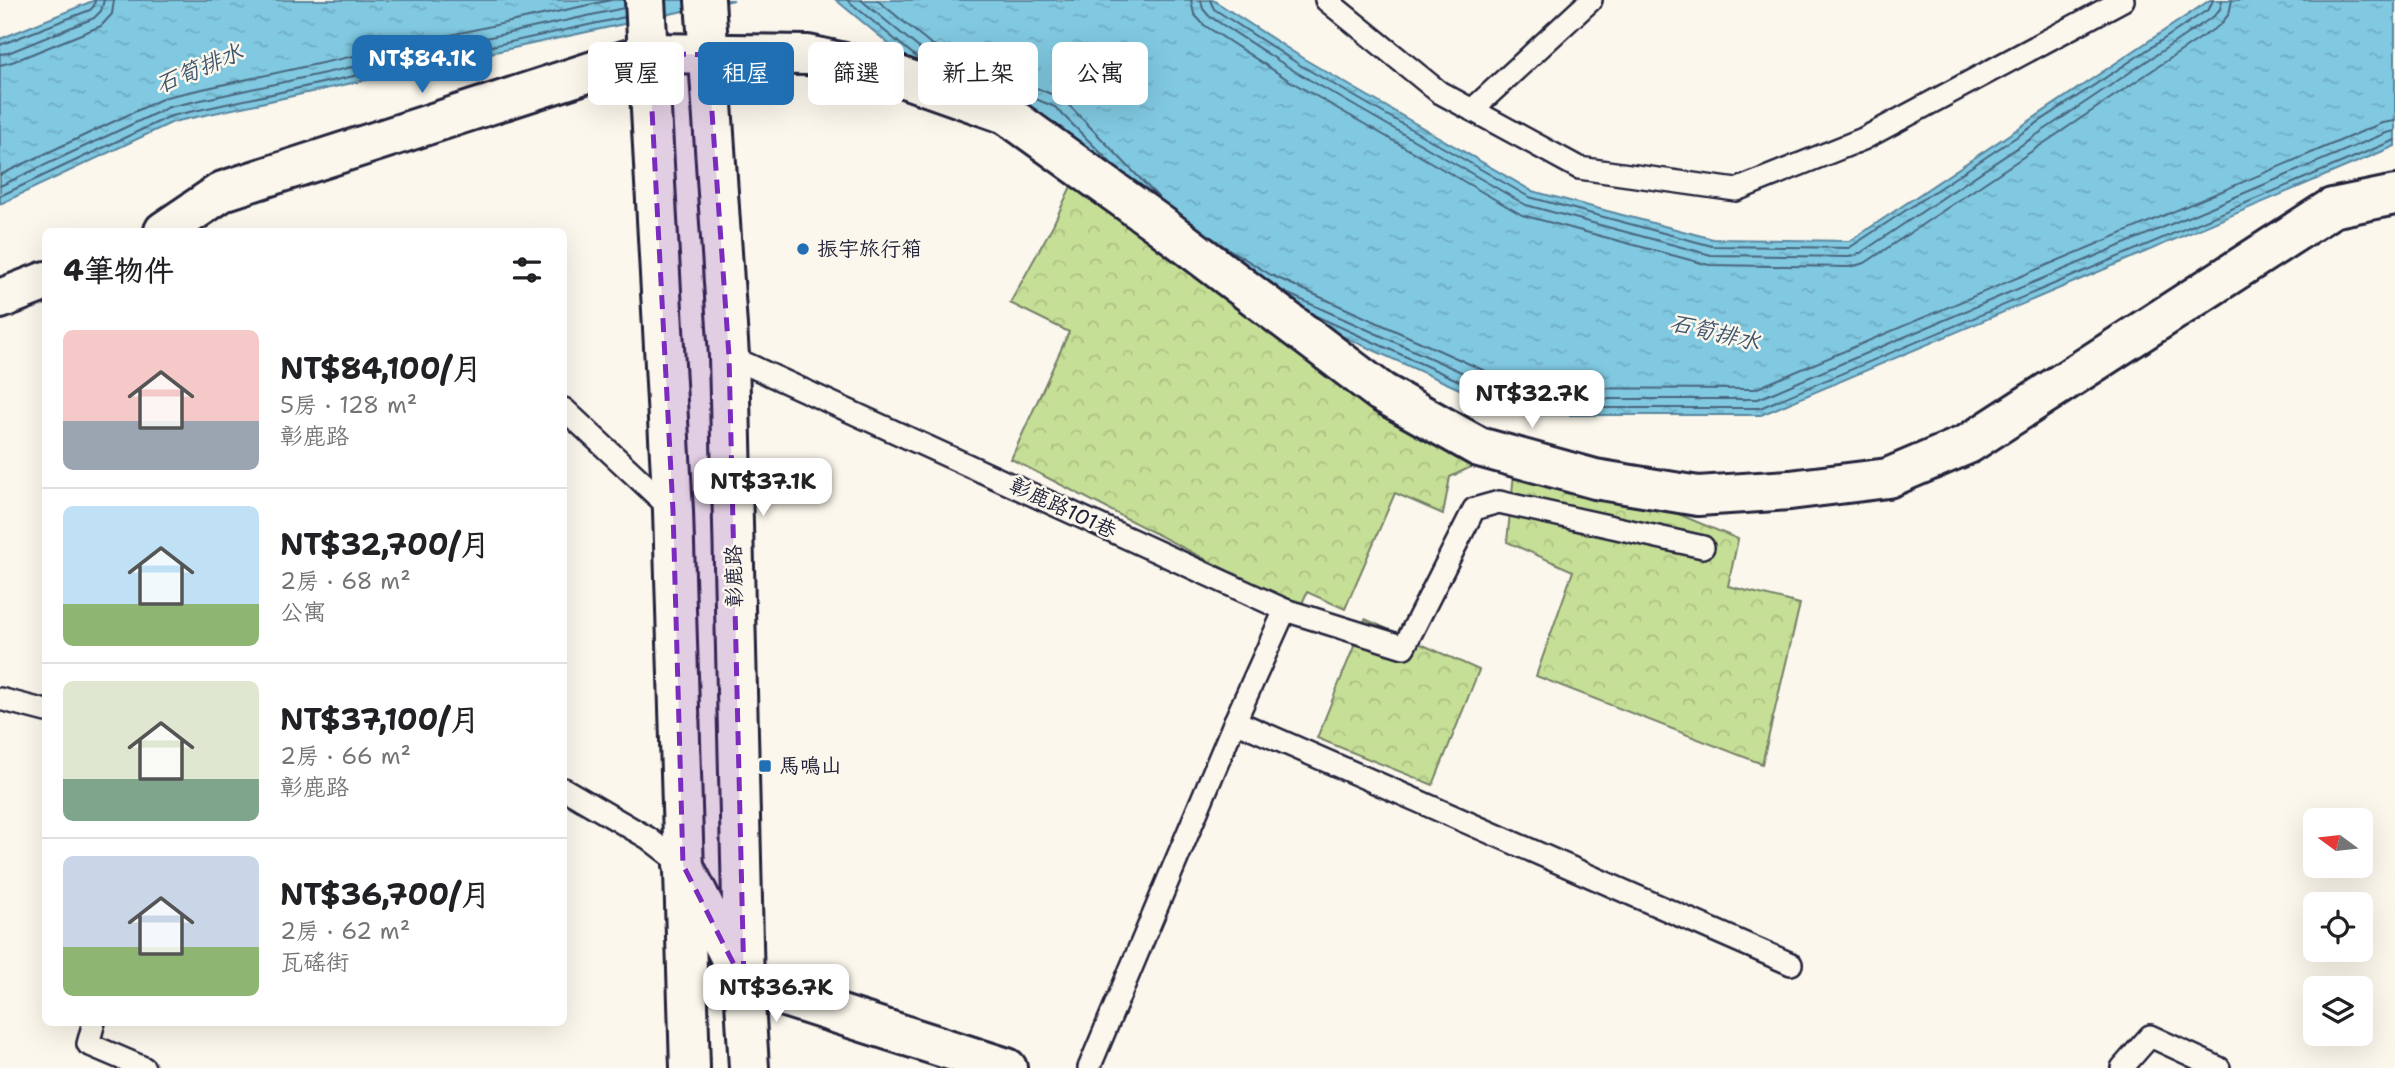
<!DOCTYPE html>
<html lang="zh-TW">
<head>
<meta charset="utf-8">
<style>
	:root { --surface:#fff; --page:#f6f6f6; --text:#202124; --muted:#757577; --line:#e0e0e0; --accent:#1f6fb2 }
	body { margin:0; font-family:"Shantell Sans","LXGW WenKai TC",sans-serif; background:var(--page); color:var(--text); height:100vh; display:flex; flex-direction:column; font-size:26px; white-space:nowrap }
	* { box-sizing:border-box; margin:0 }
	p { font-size:23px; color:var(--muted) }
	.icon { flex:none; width:38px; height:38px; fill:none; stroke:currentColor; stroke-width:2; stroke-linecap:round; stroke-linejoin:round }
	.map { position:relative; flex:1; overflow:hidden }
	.drawer { position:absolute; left:42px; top:228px; width:525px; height:798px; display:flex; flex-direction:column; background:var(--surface); border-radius:10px; box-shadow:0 7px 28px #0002 }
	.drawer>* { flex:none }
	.hud { position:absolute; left:588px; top:42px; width:665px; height:63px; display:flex; gap:14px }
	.needle { width:46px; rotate:285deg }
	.tools { position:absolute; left:2303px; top:808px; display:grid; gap:14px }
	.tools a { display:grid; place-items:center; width:70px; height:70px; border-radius:10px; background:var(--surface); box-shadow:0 7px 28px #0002; font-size:35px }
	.price { position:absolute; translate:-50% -60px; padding:0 16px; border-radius:14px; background:#fff; color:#222; font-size:23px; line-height:46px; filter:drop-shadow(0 2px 4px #0008) }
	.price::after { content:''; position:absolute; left:50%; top:42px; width:21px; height:16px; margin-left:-10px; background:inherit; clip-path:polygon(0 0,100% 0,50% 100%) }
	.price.on { background:var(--accent); color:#fff }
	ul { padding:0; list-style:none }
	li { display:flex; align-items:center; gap:21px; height:175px; padding:0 21px }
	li+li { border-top:2px solid var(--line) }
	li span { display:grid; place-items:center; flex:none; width:196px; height:140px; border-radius:10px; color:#555 }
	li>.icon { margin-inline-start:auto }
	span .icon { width:84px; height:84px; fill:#fffc; stroke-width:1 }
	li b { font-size:30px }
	h2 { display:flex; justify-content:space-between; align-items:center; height:84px; padding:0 21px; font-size:30px }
	.chip { padding:0 24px; border-radius:10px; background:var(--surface); box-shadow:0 7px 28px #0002; font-size:24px; line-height:63px }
	.chip.on { background:var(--accent); color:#fff }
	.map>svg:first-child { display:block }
</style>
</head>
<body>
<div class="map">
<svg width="2395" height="1068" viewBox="0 0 2395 1068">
	<defs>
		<pattern id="forest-crowns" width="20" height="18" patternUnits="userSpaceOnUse" patternTransform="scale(1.75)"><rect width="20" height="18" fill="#c6df96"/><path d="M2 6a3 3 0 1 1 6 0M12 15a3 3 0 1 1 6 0" fill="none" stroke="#aabf82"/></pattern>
		<pattern id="water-ripples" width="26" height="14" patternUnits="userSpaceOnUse" patternTransform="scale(1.75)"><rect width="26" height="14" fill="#80c9e1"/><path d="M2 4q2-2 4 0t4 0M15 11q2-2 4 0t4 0" fill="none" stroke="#6eacc2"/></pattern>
	</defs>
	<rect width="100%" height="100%" fill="#fbf7ec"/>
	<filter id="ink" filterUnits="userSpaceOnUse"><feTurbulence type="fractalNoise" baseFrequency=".0143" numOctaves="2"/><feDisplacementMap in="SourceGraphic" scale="14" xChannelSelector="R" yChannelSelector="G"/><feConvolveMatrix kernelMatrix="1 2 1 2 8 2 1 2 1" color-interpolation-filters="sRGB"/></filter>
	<g filter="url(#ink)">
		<g fill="url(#forest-crowns)" stroke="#748068" stroke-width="2">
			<polygon points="1079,169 1498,454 1450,477 1443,514 1395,493 1345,609 1307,592 1300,608 1011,459 1069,332 1010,303 1053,225"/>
			<polygon points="1515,464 1616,488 1738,539 1728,586 1800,604 1762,764 1536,676 1573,571 1507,542"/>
			<polygon points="1365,619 1479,670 1433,785 1317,738"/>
		</g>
		<g fill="url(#water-ripples)" stroke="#5a869f" stroke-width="2">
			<polygon points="95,0 734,0 173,122 0,204 0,39"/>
			<polygon points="836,0 1213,0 1304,59 1532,191 1713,239 1850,241 2210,0 2395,0 2395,146 1761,415 1517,415 1258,298 917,67"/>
		</g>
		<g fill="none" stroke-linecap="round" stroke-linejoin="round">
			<g stroke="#48657d" stroke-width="2">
				<polyline points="847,0 920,60 937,67"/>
				<polyline points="861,0 925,53 1055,107 1111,163"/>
				<polyline points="877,0 931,44 1063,99 1158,197"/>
				<polyline points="1191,0 1194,14 1204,25 1290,81 1522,215 1709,265 1849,267 1865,263 2220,25 2229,14 2232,0"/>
				<polyline points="1201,0 1203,9 1209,16 1296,72 1526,205 1711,255 1849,257 1859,254 2214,16 2220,9 2222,0"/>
				<polyline points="1210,0 1214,9 1300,65 1529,197 1712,246 1849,248 2209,9 2213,0"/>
				<polyline points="0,45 90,10 94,6 95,0"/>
				<polyline points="0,54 8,53 94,18 101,11 104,0"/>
				<polyline points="0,65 12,62 101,26 112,14 114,0"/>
				<polyline points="0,175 166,97 611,0"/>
				<polyline points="0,186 169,107 624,8"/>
				<polyline points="0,196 171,116 625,17"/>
				<polyline points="1219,243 1271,275 1523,388 1755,389 2382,123 2395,121"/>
				<polyline points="1284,292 1521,399 1758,399 2386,133 2395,131"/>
				<polyline points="1316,316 1519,408 1760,408 2395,140"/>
			</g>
			<defs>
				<g id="service">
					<polyline points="1326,0 1439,92 1579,168 1736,190 1863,139 2123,0"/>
					<polyline points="1472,110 1591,0"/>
					<polyline points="729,356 1285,610 1235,721"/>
					<polyline points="564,409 672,510"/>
					<polyline points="1285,610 1404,647 1474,509 1499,502 1703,547"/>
					<polyline points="0,699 46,711"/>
					<polyline points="564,789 648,838 683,865"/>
					<polyline points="94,1022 88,1044 144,1068"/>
					<polyline points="1089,1068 1235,721 1791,964"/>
					<polyline points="2122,1068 2150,1036 2219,1068"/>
				</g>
				<g id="minor">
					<polyline points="164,231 223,191 649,53 808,55 890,73 1006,114 1159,224 1381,392 1479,447 1595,479 1698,496 1790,490 1888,478 1968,444 2332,208 2395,195"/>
					<polyline points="0,299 46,281"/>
				</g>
				<polyline id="tertiary" points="683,865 744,984 1007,1068"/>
				<g id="secondary">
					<polyline points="645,0 673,511 690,1068"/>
					<polyline points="705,0 729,356 744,984 749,1068"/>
				</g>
			</defs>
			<use href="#service" stroke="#22223b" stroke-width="26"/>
			<use href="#minor" stroke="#22223b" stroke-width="44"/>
			<use href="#tertiary" stroke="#22223b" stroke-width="44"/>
			<use href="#secondary" stroke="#22223b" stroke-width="44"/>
			<use href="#service" stroke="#fbf7ec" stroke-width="21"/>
			<use href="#minor" stroke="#fbf7ec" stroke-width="38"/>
			<use href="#tertiary" stroke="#fbf7ec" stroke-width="38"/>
			<use href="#secondary" stroke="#fbf7ec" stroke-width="38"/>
		</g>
	</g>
	<path fill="#7b2cbf" fill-opacity="0.2" stroke="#7b2cbf" stroke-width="5" stroke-dasharray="14 9" stroke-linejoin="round" d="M 649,53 L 708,55 L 729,356 L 744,984 L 683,865 L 673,511 Z"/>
	<g fill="#1f6fb2" stroke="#fbf7ec" stroke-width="2.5">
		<circle cx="803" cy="249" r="7"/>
		<rect x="758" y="759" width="14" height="14" rx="3.5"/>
	</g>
	<g text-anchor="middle" stroke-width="5" stroke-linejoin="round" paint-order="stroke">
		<g font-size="21" fill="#22223b" stroke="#fbf7ec" text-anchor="start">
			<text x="817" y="256">振宇旅行箱</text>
			<text x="779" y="773">馬鳴山</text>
		</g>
		<g font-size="21" fill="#22223b" stroke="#fbf7ec">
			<text transform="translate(1063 508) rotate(25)" y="7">彰鹿路101巷</text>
			<text transform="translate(734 576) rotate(-91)" y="7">彰鹿路</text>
		</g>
		<g font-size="23" font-style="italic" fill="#3e546d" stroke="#fbf7ec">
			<text transform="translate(199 68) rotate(-23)" y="8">石筍排水</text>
			<text transform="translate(1715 332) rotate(13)" y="8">石筍排水</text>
		</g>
	</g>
</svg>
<div class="tools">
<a><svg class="needle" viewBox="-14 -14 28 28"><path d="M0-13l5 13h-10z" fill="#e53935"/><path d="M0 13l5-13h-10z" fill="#757577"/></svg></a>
<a><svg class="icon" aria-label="locate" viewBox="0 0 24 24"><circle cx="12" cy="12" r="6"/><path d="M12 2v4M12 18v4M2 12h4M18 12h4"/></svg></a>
<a><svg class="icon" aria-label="layers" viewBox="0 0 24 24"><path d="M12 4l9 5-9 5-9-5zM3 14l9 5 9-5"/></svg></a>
</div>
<b class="price on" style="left:422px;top:95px">NT$84.1K</b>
<b class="price" style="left:1532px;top:430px">NT$32.7K</b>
<b class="price" style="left:763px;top:518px">NT$37.1K</b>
<b class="price" style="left:776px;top:1024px">NT$36.7K</b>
<div class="hud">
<a class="chip">買屋</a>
<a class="chip on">租屋</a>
<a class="chip">篩選</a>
<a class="chip">新上架</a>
<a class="chip">公寓</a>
</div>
<section class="drawer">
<h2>4筆物件<svg class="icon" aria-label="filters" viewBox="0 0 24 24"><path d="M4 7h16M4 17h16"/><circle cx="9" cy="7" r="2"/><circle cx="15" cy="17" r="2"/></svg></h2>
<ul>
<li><span style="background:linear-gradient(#f6c9c9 65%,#9aa5b1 0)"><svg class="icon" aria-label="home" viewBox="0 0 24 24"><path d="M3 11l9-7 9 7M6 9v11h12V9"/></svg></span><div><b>NT$84,100/月</b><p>5房 · 128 m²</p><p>彰鹿路</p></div></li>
<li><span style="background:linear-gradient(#bfe0f5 70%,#8fb573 0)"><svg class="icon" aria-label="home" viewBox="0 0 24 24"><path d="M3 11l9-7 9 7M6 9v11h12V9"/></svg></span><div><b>NT$32,700/月</b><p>2房 · 68 m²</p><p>公寓</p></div></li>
<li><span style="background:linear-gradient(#dfe7d0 70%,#7fa58c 0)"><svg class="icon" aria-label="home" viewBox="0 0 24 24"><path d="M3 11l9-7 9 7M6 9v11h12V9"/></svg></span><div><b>NT$37,100/月</b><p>2房 · 66 m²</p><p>彰鹿路</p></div></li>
<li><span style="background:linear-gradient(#c9d6e8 65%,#8fb573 0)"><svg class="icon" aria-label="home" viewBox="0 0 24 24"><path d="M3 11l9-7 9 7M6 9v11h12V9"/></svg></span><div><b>NT$36,700/月</b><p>2房 · 62 m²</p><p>瓦磘街</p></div></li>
</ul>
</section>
</div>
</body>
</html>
